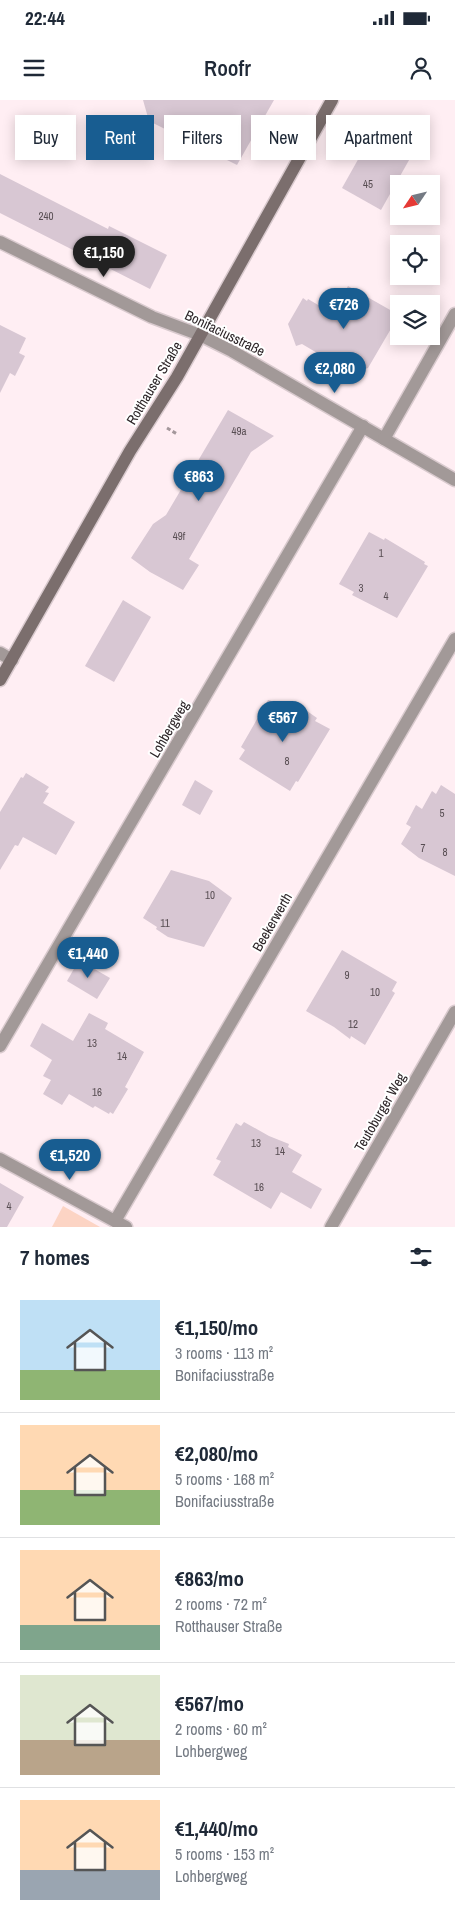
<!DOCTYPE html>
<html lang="en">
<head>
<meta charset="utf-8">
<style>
	:root { --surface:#fff; --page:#f6f6f7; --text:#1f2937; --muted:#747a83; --line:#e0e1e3; --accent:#185d91 }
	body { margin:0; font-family:"Archivo Narrow",sans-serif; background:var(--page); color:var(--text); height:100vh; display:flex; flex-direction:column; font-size:19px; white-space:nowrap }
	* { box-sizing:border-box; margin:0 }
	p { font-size:16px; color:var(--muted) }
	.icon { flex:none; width:28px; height:28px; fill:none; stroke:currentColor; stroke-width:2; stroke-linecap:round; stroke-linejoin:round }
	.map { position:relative; height:1127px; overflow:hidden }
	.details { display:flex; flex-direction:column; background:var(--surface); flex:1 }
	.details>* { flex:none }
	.top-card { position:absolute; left:15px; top:15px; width:425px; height:45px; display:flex; gap:10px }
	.needle { width:32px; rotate:235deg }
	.tools { position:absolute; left:390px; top:75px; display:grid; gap:10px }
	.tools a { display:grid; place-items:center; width:50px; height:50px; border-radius:0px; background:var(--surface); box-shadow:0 2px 12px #0003; font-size:25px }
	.price { position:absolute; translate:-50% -42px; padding:0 11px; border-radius:18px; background:var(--accent); color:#fff; font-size:16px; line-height:32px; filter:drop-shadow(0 1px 2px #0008) }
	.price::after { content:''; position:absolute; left:50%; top:30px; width:15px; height:11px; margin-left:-8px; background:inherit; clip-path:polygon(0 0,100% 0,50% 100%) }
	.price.on { background:#222; color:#fff }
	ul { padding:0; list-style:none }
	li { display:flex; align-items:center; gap:15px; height:125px; padding:0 20px }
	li+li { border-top:1px solid var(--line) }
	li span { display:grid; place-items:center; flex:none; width:140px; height:100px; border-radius:0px; color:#555 }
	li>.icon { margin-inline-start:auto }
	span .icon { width:60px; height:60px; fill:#fffc; stroke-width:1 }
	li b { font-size:21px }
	h2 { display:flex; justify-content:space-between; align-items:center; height:60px; padding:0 20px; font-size:21px }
	.tag { padding:0 18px; border-radius:0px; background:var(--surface); box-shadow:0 2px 12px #0003; font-size:18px; line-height:45px }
	.tag.on { background:var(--accent); color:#fff }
	.status { display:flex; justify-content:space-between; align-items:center; height:35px; padding:0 25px; background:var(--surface); direction:ltr }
	.status svg { height:14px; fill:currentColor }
	header { display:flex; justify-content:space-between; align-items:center; height:65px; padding:0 20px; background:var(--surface); font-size:22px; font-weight:600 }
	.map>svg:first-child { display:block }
</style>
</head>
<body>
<div class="status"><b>22:44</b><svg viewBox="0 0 49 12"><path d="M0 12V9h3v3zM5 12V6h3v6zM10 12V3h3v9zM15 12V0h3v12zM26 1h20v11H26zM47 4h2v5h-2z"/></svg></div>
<header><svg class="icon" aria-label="menu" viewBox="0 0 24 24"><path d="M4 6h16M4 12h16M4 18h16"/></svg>Roofr<svg class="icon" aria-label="person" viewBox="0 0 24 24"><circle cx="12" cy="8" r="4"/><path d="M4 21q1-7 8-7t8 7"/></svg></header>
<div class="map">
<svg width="455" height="1127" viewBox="0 0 455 1127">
	<rect width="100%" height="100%" fill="#ffeef3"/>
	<polygon fill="#fcd4c4" points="63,1106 100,1127 52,1127"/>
	<g fill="#d8c7d3">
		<polygon points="143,0 274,0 237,65 149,21"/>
		<polygon points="374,31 413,53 381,110 342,88"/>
		<polygon points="0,74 108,129 109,126 167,155 150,189 0,113"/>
		<polygon points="348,186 399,215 368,268 349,274 342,270 341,267 302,244 296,246 288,224 303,198 307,201 308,199 325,209 326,207 334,212"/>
		<polygon points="0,225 26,238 19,253 25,256 15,276 10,273 0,293"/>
		<polygon points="228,310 274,336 251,352 189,459 199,465 183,490 150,472 131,458 153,424 166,415"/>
		<polygon points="369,432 384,440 385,438 425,462 424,464 428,466 397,518 352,495 354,492 339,484"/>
		<polygon points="123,500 151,517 114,582 85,566"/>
		<polygon points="268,600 307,611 317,618 315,621 330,629 298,682 296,681 290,691 239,659 245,650 241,647"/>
		<polygon points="26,673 49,687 45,692 49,693 43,703 75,722 56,755 23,737 18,746 15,745 0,770 0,712 21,677 23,678"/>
		<polygon points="195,680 213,691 200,715 182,705"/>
		<polygon points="441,685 455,694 455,776 419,758 401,744 411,727 406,724 416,705 422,709 432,691 436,694"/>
		<polygon points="171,770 209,781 232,798 204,847 168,837 156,829 157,827 143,818"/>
		<polygon points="342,850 397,882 392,891 395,893 365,945 351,936 350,939 334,927 306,911"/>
		<polygon points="79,860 110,878 97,899 67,881"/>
		<polygon points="89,913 108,923 105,929 144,952 125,987 128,989 113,1014 110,1012 109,1014 95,1006 93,1008 69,994 62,1005 43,994 51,980 43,976 52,960 30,946 42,923 73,941"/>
		<polygon points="244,1022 269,1036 289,1044 288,1047 302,1055 292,1072 322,1089 311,1109 281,1092 271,1109 213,1075 221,1061 216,1059 236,1023 241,1026"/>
		<polygon points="0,1083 24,1097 7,1127 0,1127"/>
	</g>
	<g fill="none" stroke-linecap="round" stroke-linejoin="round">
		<defs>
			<g id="minor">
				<polyline points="0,142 152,217 200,235 232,251 455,380"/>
				<polyline points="384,339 455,214"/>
				<polyline points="0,553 12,560"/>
				<polyline points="0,946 363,326"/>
				<polyline points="0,1059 126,1127"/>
				<polyline points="115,1121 455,539"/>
				<polyline points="331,1127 455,912"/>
			</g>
			<polyline id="secondary" points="0,580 130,351 177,277 332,0"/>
		</defs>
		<use href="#minor" stroke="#d9cace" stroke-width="15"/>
		<use href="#secondary" stroke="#d9cace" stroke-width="15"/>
		<polyline stroke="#a4979b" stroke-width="3" stroke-dasharray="4 2.5" stroke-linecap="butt" points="167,328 177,334"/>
		<use href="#minor" stroke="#a29998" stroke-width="12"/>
		<use href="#secondary" stroke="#7b6e6d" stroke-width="12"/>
	</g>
	<g text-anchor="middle" stroke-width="4" stroke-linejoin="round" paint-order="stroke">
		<g font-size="11" fill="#584e53">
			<text x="368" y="88">45</text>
			<text x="46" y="120">240</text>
			<text x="239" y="335">49a</text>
			<text x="179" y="440">49f</text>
			<text x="381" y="457">1</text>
			<text x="361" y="492">3</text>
			<text x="386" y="500">4</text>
			<text x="287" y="665">8</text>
			<text x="442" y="717">5</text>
			<text x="423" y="752">7</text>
			<text x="445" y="756">8</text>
			<text x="210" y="799">10</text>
			<text x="165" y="827">11</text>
			<text x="347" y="879">9</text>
			<text x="375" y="896">10</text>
			<text x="353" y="928">12</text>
			<text x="92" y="947">13</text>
			<text x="122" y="960">14</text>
			<text x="97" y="996">16</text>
			<text x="256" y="1047">13</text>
			<text x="280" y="1055">14</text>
			<text x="259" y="1091">16</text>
			<text x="9" y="1110">4</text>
		</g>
		<g font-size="14" fill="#2d2528" stroke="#fff">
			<text transform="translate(225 233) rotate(26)" y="5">Bonifaciusstraße</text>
			<text transform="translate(154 283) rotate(-59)" y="5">Rotthauser Straße</text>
			<text transform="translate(169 629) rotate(-60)" y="5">Lohbergweg</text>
			<text transform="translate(272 822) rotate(-60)" y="5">Beekerwerth</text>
			<text transform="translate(380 1012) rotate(-60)" y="5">Teutoburger Weg</text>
		</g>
	</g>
</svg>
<div class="tools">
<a><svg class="needle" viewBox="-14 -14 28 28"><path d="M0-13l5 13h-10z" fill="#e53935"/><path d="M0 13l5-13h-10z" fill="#747a83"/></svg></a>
<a><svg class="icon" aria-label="locate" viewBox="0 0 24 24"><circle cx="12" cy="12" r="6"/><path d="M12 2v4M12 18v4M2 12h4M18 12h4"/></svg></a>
<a><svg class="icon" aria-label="layers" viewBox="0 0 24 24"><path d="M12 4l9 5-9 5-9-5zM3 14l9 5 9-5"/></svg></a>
</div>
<b class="price on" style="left:104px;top:178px">€1,150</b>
<b class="price" style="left:344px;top:230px">€726</b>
<b class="price" style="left:335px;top:294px">€2,080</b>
<b class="price" style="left:199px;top:402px">€863</b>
<b class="price" style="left:283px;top:643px">€567</b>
<b class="price" style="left:88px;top:879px">€1,440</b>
<b class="price" style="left:70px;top:1081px">€1,520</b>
<div class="top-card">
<a class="tag">Buy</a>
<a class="tag on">Rent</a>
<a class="tag">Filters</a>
<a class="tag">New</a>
<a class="tag">Apartment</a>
</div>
</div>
<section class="details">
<h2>7 homes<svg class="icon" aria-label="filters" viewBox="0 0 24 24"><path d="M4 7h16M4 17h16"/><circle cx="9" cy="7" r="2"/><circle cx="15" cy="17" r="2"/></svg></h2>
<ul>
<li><span style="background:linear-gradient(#bfe0f5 70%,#8fb573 0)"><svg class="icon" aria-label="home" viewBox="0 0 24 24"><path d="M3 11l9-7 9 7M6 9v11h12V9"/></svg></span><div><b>€1,150/mo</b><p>3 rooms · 113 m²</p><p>Bonifaciusstraße</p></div></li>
<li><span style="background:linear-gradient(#ffd9b3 65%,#8fb573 0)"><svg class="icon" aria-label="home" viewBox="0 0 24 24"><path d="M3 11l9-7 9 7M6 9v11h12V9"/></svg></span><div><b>€2,080/mo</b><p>5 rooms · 168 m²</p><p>Bonifaciusstraße</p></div></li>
<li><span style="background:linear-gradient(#ffd9b3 75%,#7fa58c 0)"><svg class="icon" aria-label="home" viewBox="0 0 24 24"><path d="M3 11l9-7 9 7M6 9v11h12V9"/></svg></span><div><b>€863/mo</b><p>2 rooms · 72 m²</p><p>Rotthauser Straße</p></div></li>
<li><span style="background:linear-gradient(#dfe7d0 65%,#b9a48a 0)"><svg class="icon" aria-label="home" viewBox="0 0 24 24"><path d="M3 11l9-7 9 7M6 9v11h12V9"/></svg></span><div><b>€567/mo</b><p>2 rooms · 60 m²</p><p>Lohbergweg</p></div></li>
<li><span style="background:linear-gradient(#ffd9b3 70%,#9aa5b1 0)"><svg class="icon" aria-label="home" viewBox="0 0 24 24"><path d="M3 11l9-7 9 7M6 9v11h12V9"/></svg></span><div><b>€1,440/mo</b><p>5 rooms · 153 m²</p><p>Lohbergweg</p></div></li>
</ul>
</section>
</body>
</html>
